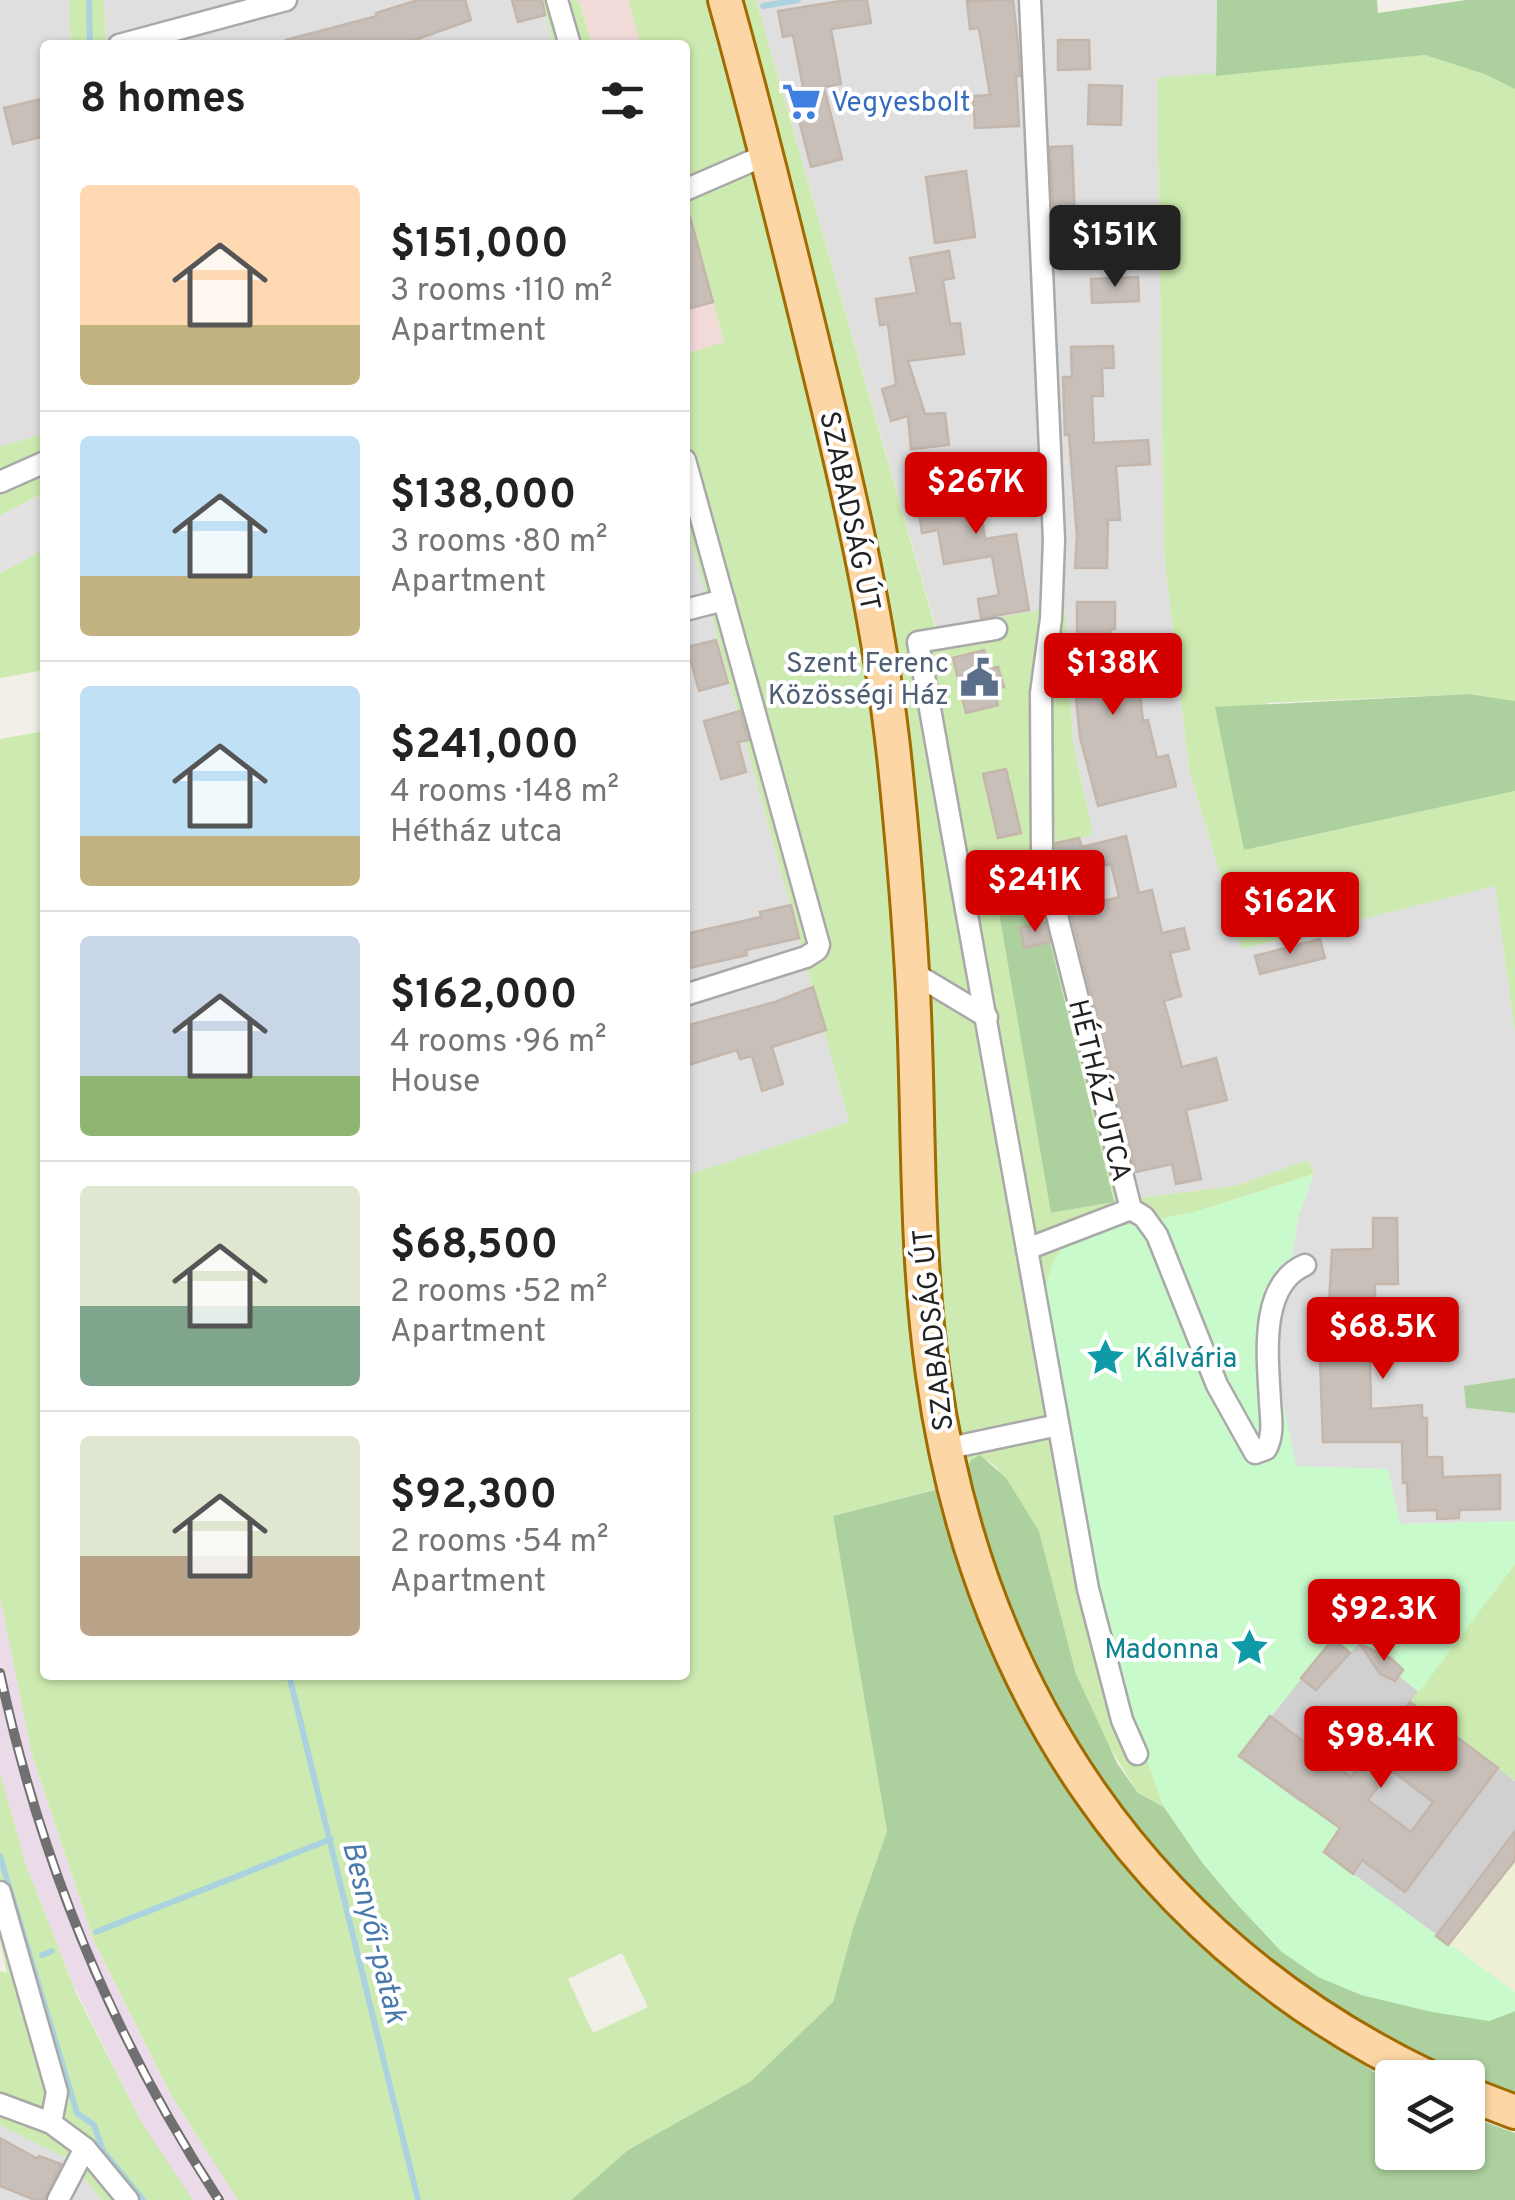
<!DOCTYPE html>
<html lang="en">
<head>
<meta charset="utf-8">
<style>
	:root { --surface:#fff; --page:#f2f2f2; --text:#222; --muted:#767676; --line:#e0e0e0; --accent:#d40000 }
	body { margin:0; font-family:Overpass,sans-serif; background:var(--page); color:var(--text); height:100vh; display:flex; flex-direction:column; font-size:38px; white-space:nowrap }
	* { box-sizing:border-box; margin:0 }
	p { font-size:32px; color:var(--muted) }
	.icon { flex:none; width:55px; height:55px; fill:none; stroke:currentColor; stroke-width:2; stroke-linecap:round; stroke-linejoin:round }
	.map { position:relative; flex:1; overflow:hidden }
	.details { position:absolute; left:40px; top:40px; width:650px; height:1640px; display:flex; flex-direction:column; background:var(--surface); border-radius:10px; box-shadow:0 2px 8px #0004 }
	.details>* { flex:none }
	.tools { position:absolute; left:1375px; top:2060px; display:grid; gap:20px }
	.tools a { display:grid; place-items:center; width:110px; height:110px; border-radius:10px; background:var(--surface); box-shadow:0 2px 8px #0004; font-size:50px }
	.price { position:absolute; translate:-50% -85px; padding:0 22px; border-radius:10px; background:var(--accent); color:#fff; font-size:32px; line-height:65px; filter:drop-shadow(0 2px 5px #0008) }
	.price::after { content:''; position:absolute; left:50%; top:60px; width:30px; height:22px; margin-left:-15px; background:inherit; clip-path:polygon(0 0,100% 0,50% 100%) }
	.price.on { background:#222; color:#fff }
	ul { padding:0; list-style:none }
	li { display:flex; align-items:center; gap:30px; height:250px; padding:0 40px }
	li+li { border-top:2px solid var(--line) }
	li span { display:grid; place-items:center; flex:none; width:280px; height:200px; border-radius:10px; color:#555 }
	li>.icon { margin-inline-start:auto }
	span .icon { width:120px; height:120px; fill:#fffc; stroke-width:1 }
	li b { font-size:42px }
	h2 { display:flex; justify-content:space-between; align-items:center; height:120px; padding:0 40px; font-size:42px }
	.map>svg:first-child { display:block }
</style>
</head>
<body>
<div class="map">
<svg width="1515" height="2200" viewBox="0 0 1515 2200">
	<rect width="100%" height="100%" fill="#f2efe9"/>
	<g fill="#e0dfdf">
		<polygon points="0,0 69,0 71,45 45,45 45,433 0,447"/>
		<polygon points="104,0 542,0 554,45 106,45"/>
		<polygon points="756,0 1217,0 1216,76 1157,79 1164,553 1189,769 1242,949 1495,885 1515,1033 1515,1378 1465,1386 1467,1408 1515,1413 1515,1521 1400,1524 1388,1469 1296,1467 1280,1389 1280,1299 1272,1283 1292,1257 1298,1217 1314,1174 1308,1160 1235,1186 1138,1198 1047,852 1093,834 1073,742 1065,606 937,631"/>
		<polygon points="685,518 849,1122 685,1176"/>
		<polygon points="0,2125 69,2159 102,2200 0,2200"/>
	</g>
	<g fill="#f2dad9">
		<polygon points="576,0 628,0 641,45 592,45 581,4"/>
		<polygon points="693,228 724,343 685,354 685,231"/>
	</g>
	<polygon fill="#ebdbe8" points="0,1597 32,1755 94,1941 171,2095 238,2200 193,2200 142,2123 73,1984 26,1865 0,1772"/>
	<polygon fill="#d0d0d0" points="1333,1639 1358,1643 1419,1692 1411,1702 1515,1781 1515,1860 1448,1945 1324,1852 1340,1828 1303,1801 1301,1804 1239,1757"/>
	<polygon fill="#eef0d5" points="1515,1860 1515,1992 1449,1944"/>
	<g fill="#cdebb0" fill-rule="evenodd">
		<polygon points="69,0 104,0 106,45 71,45"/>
		<polygon points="542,0 576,0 580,3 592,45 554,45"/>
		<path d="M 628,0 L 756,0 L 936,630 L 1065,605 L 1073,742 L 1093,834 L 1048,851 L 1138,1198 L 1235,1186 L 1308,1160 L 1314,1174 L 1195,1212 L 1099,1231 L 1116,1676 L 1164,1807 L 1138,1793 L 1101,1733 L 1076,1674 L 1039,1531 L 996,1467 L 987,1460 L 966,1481 L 833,1516 L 887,1831 L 853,1928 L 833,2002 L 751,2081 L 628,2150 L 571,2200 L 238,2200 L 171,2095 L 94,1941 L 32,1755 L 0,1597 L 0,739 L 45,731 L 45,1675 L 685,1675 L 685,1176 L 849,1122 L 685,518 L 685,354 L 724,342 L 693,229 L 685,231 L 685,45 L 641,45 ZM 1029,861 L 1114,1202 L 1051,1213 ZM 622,1953 L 648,2007 L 593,2033 L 568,1979 Z"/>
		<polygon points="1425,55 1484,74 1515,89 1515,701 1469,694 1267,703 1244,850 1515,791 1515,1033 1495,886 1242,949 1189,769 1164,553 1157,78"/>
		<polygon points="45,433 45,492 0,516 0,447"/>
		<polygon points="45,549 45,670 0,678 0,573"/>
		<polygon points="1515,1564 1515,1781 1410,1702"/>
		<polygon points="0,1772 26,1865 77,1995 142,2123 193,2200 102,2200 69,2159 0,2125 0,1971 7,1973 0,1940"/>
	</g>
	<g fill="#add19e">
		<polygon points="1217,0 1377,0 1378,13 1466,0 1515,0 1515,89 1484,74 1425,55 1216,76"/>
		<polygon points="1469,694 1515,701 1515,791 1244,850 1215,707"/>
		<polygon points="1030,861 1114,1202 1051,1213 991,866"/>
		<polygon points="1515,1378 1515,1413 1466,1408 1464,1386"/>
		<polygon points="980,1455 1006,1478 1039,1531 1076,1674 1117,1763 1138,1793 1164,1807 1202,1862 1237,1904 1282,1952 1489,2021 1515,2011 1515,2101 1468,2081 1468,2078 1460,2077 1413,2057 1268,1965 1121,1820 1021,1646 966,1474 971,1460"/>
		<path d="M 938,1489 C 987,1666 1066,1827 1207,1950 C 1264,2001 1327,2042 1392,2083 L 1392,2152 L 1468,2152 L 1468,2116 L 1515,2133 L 1515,2200 L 571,2200 L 628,2150 L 751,2081 L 833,2002 L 853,1928 L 887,1831 L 833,1516 Z"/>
	</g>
	<polygon fill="#c8facc" points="1314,1174 1298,1217 1292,1257 1281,1275 1280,1389 1296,1466 1388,1469 1400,1524 1515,1521 1515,1564 1419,1692 1359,1643 1350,1653 1333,1639 1239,1757 1301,1803 1304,1801 1340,1827 1325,1853 1515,1992 1515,2011 1489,2021 1432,2012 1361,1995 1318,1977 1282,1952 1237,1904 1202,1862 1164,1807 1116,1676 1098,1596 1045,1289 1053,1261 1063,1247 1099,1231 1195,1212"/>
	<polygon fill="#e2e2e2" points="45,492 45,549 0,573 0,516"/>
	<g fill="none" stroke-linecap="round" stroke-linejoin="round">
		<g stroke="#aad3df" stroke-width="6">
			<polyline points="89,0 90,45"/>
			<polyline points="763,6 798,0"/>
			<polyline points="289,1675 418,2200"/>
			<polyline points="0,1856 77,2113 94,2125 103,2151 143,2200"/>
			<polyline points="96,1932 331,1839"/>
			<polyline points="42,1955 52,1951"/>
		</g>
	</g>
	<g fill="#c7bfb8" stroke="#c4b6ab" stroke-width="2.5" fill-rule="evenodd">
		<polygon points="418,0 465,0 471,20 401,45 287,45 286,40 377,16 376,13"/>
		<polygon points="512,0 542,0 545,15 518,22"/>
		<polygon points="847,0 867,0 871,23 831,29 841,84 824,87 842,159 811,167 798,116 808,113 793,35 783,37 778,11"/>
		<polygon points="1013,0 1018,45 1020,76 1016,76 1019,126 975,128 973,96 990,95 979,28 970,29 967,1"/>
		<polygon points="1058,40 1089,40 1090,69 1058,70"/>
		<polygon points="1089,85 1122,86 1121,125 1088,124"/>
		<polygon points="45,98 45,136 13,144 4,108"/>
		<polygon points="1072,146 1076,246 1055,247 1050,147"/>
		<polygon points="966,171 975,237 935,243 926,177"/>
		<polygon points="685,217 690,217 713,302 691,308 685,286"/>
		<polygon points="949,251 954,278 943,280 950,324 960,323 964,354 908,361 925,414 945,413 949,445 911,449 908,416 891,421 882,389 896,385 888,324 880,325 876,299 917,293 910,258"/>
		<polygon points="1138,277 1139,301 1092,303 1091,279"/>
		<polygon points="1113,346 1114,368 1102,368 1103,396 1092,396 1094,443 1148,440 1150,464 1116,466 1120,520 1108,520 1107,568 1075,568 1077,536 1069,435 1065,435 1063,377 1072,377 1071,347"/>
		<polygon points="982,456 985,488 977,488 985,539 1016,534 1029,610 981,618 978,599 999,595 992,556 944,564 938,530 922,533 918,506 952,501 948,459"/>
		<polygon points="1077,602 1115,602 1115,629 1110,629 1118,695 1140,693 1143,721 1148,720 1157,758 1168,755 1176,786 1098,806 1080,737 1076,699 1089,698 1086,667 1074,669 1072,651 1077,650"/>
		<polygon points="716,640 728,683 699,691 687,647"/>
		<polygon points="984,650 988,669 998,667 1004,687 994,689 998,705 966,713 953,658"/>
		<polygon points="740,711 748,740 738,742 746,772 721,779 704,721"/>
		<polygon points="1006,769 1021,833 998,838 983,774"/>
		<polygon points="1126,836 1139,893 1152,890 1162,933 1184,928 1189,949 1170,953 1181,996 1164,1001 1182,1067 1216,1058 1227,1100 1186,1110 1201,1179 1176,1184 1172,1164 1136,1172 1070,910 1119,897 1111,864 1061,876 1056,857 1056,843 1079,838 1082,847"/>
		<polygon points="791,905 799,938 746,950 747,955 685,969 685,934 761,917 760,912"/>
		<polygon points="1045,922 1050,942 1024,948 1020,928"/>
		<polygon points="1320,939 1325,958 1260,974 1255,956"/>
		<polygon points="813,987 826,1030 772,1047 783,1084 762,1091 752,1056 740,1059 737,1050 685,1066 685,1026 775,1002"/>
		<polygon points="1373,1218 1397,1218 1398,1284 1375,1284 1375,1321 1396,1321 1396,1350 1370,1350 1371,1409 1422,1405 1422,1418 1427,1418 1427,1457 1442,1457 1443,1477 1500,1475 1500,1509 1459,1510 1459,1518 1437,1519 1437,1510 1408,1511 1407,1483 1403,1483 1402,1442 1323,1442 1320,1359 1323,1359 1322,1322 1328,1321 1332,1250 1373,1249"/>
		<polygon points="1333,1639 1350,1653 1316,1690 1301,1678"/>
		<polygon points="1360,1644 1392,1659 1403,1670 1395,1681 1380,1674"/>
		<path d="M 1410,1702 L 1498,1768 L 1405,1892 L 1362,1860 L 1353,1874 L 1324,1852 L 1340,1828 L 1239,1756 L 1270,1716 L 1351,1777 ZM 1391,1770 L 1433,1802 L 1411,1832 L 1368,1800 Z"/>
		<polygon points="1515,1831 1515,1860 1448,1945 1436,1936"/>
		<polygon points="0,2138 38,2159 39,2156 61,2164 44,2200 35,2200 0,2186"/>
	</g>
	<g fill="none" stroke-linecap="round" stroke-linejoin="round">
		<defs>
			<g id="minor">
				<polyline points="557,0 570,45"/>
				<polyline points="1030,0 1054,540 1051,619 1041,693 1042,856 1131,1209"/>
				<polyline points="119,45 286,0"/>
				<polyline points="685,190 768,154"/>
				<polyline points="685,460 819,945 817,950 806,957 685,995"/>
				<polyline points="0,482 45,462"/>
				<polyline points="685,610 724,600"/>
				<polyline points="996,629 918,642 1088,1589 1122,1720 1137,1754"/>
				<polyline points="912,972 987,1017"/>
				<path d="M 1131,1209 L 1144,1217 L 1157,1235 L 1217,1385 L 1255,1453 L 1266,1449 C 1274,1435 1271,1418 1270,1402 C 1268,1359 1258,1285 1305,1265"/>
				<polyline points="1027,1249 1131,1209"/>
				<polyline points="945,1449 1058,1425"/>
				<polyline points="0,1892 57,2092 51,2123"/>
				<polyline points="0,2104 51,2123 85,2148 128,2200"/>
				<polyline points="58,2200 85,2148"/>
			</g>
			<g id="primary">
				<path d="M 725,0 C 759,122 789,245 819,369 C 851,500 881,630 895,765 C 902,833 908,903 912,972 C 920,1106 914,1241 933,1375 C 976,1687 1142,1940 1430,2078"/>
				<polyline points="1468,2094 1515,2112"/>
			</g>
		</defs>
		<use href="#minor" stroke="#a9a9a9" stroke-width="25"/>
		<use href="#primary" stroke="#a06b00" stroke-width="38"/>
		<use href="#minor" stroke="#fff" stroke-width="20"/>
		<use href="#primary" stroke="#fcd6a4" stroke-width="32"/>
		<defs>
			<path id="rail" d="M 0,1673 C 40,1861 114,2040 219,2200"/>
		</defs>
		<use href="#rail" stroke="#707070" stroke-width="10"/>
		<use href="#rail" stroke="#fff" stroke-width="6" stroke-dasharray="19" stroke-linecap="butt"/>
	</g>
	<defs>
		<symbol id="supermarket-bare" viewBox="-9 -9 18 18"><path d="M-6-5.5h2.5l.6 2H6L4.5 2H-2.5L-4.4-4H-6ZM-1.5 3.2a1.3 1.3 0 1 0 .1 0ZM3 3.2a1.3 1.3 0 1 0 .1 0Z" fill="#3f7fe0" stroke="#fff" stroke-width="2.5" paint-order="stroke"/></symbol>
		<symbol id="civic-bare" viewBox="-9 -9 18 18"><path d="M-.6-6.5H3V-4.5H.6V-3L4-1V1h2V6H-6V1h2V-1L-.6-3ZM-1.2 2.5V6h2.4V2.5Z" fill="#5c6f8a" stroke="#fff" stroke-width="2.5" paint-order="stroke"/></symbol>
		<symbol id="sight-bare" viewBox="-9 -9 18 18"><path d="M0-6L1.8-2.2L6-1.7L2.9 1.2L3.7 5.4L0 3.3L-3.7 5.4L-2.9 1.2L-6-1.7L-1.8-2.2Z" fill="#0f9aa8" stroke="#fff" stroke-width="2.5" paint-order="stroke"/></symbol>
	</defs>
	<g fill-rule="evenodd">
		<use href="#supermarket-bare" x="774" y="74" width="55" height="55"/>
		<use href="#civic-bare" x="952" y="650" width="55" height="55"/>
		<use href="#sight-bare" x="1078" y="1330" width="55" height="55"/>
		<use href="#sight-bare" x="1222" y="1620" width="55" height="55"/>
	</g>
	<g text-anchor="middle" stroke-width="8" stroke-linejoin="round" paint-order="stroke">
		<g font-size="28" fill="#366cbe" stroke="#fff" text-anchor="start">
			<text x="831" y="111">Vegyesbolt</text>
		</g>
		<g font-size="28" fill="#222" stroke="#fff">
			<text transform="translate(851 511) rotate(78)" y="10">SZABADSÁG ÚT</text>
			<text transform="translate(1101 1090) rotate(76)" y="10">HÉTHÁZ UTCA</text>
			<text transform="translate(932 1330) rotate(-96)" y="10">SZABADSÁG ÚT</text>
		</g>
		<g font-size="28" fill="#4e5e75" stroke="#fff" text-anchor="end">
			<text x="949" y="672">Szent Ferenc<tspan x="949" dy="32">Közösségi Ház</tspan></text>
		</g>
		<g font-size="28" fill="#0d838f" stroke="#fff" text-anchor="start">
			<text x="1135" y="1367">Kálvária</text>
			<text x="1219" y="1658" text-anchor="end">Madonna</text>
		</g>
		<g font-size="30" font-style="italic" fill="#4a7aab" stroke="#fff">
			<text transform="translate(375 1932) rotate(76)" y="10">Besnyői-patak</text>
		</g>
	</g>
</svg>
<div class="tools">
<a><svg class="icon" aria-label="layers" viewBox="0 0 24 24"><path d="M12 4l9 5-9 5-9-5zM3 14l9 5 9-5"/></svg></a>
</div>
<b class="price on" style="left:1115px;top:290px">$151K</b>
<b class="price" style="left:976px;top:537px">$267K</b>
<b class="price" style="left:1113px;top:718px">$138K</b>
<b class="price" style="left:1035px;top:935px">$241K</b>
<b class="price" style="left:1290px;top:957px">$162K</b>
<b class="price" style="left:1383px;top:1382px">$68.5K</b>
<b class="price" style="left:1384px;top:1664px">$92.3K</b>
<b class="price" style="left:1381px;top:1791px">$98.4K</b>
<section class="details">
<h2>8 homes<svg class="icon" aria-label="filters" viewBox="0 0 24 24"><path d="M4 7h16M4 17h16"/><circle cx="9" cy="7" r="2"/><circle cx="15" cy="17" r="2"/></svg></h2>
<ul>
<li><span style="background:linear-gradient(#ffd9b3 70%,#c2b280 0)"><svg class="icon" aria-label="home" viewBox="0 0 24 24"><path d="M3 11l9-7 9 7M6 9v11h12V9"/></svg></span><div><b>$151,000</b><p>3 rooms · 110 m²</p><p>Apartment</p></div></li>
<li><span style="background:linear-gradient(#bfe0f5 70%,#c2b280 0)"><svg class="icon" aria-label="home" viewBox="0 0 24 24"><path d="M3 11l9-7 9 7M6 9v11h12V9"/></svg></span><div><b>$138,000</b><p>3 rooms · 80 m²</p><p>Apartment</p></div></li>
<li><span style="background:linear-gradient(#bfe0f5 75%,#c2b280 0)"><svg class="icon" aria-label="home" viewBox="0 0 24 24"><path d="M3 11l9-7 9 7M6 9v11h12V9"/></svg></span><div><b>$241,000</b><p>4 rooms · 148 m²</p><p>Hétház utca</p></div></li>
<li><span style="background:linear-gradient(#c9d6e8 70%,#8fb573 0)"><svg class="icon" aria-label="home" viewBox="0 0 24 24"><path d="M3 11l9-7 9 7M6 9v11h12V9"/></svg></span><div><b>$162,000</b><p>4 rooms · 96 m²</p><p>House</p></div></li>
<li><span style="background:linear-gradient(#dfe7d0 60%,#7fa58c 0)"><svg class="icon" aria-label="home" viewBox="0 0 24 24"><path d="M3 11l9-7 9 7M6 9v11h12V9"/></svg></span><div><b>$68,500</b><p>2 rooms · 52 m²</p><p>Apartment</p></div></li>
<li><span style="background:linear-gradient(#dfe7d0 60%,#b9a48a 0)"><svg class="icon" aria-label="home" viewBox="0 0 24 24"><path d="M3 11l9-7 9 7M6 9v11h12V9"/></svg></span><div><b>$92,300</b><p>2 rooms · 54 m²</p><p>Apartment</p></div></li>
</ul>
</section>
</div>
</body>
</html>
